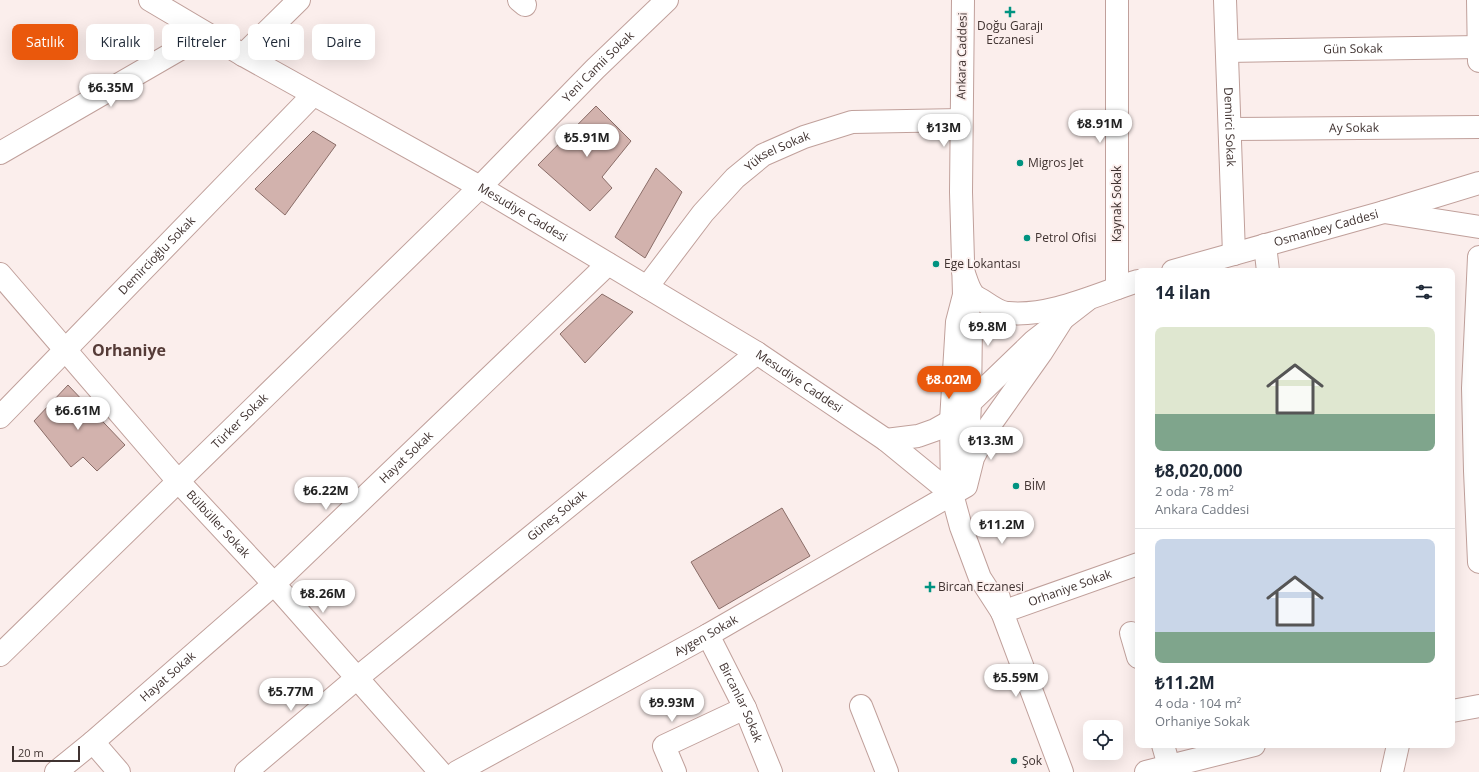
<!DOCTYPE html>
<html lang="tr">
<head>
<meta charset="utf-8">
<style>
	:root { --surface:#fff; --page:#f6f6f7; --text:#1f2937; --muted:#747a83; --line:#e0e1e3; --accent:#ea580c }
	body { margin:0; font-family:"Open Sans",sans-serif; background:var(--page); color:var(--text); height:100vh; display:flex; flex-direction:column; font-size:15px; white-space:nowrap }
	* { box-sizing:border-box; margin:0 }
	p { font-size:13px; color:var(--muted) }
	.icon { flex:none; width:22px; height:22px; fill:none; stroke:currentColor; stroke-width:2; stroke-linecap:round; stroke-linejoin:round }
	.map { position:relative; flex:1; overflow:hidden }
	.panel { position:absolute; left:1135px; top:268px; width:320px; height:480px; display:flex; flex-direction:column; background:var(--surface); border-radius:8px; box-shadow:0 4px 16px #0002 }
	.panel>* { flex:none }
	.guide { position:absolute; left:12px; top:24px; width:380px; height:36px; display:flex; gap:8px }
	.fabs { position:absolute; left:1083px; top:720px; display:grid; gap:8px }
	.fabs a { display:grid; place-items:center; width:40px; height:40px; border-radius:8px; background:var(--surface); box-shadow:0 4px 16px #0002; font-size:20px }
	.scale { position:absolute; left:12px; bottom:10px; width:68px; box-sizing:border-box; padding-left:4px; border:2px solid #403331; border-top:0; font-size:11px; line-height:14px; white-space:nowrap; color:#403331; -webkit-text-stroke:3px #fbeeec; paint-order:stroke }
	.price { position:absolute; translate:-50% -34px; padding:0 9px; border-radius:14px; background:#fff; color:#222; font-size:13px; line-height:26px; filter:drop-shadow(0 1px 2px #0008) }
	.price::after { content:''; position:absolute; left:50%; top:24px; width:12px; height:9px; margin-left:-6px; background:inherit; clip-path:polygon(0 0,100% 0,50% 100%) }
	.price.selected { background:var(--accent); color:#fff }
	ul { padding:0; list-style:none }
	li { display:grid; align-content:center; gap:8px; height:212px; padding:0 20px }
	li+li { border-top:1px solid var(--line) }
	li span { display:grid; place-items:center; height:124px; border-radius:8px; color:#555 }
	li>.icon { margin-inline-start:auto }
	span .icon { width:72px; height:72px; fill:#fffc; stroke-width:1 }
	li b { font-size:17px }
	h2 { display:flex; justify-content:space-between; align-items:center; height:48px; padding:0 20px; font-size:17px }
	.pill { padding:0 14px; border-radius:8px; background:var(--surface); box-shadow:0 4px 16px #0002; font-size:14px; line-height:36px }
	.pill.selected { background:var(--accent); color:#fff }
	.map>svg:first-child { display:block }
</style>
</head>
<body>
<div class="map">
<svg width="1479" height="772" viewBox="0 0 1479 772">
	<rect width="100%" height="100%" fill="#fbeeec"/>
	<g fill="#d2b2ad" stroke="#8a6d68">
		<polygon points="596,106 631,141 602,177 612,188 590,211 538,165"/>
		<polygon points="313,131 336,145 285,215 255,189"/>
		<polygon points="656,168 682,192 645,258 615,237"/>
		<polygon points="602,294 633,312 585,363 560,334"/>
		<polygon points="68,385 125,445 97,471 83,457 71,467 34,421"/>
		<polygon points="782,508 810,556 719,609 691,562"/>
	</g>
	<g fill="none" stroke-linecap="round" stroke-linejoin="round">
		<defs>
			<g id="minor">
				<polyline points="519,0 525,5"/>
				<path id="s1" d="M 1225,0 L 1234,254"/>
				<polyline points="1478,0 1479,61"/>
				<path id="s2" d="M 1227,51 L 1479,47"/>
				<polyline points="243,55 299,0"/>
				<path id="s3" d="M 1230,129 L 1479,127"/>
				<polyline points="0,153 206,34"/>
				<polyline points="1384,212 1479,227"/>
				<polyline points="1265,245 1268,271"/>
				<polyline points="1479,257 1473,388 1475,471 1479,562"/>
				<path id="s4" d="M 0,274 L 178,481 L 274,584 L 440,772"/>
				<path id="s5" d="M 647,287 L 703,213 L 735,178 L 763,155 L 804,137 L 852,122 L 961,120"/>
				<polyline points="1117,288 1117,0"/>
				<path id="s6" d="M 0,417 L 313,95"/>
				<path id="s7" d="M 1002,612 L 1138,564"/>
				<polyline points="1131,633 1138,657"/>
				<path id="s8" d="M 708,635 L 745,708 L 771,772"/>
				<path id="s9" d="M 0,655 L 480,187 L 595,69 L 667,0"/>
				<polyline points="861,706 887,772"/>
				<polyline points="1452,711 1479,706"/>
				<polyline points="93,742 119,772"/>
				<polyline points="1163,745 1169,766"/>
				<path id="s10" d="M 56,772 L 93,742 L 274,584 L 608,264"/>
				<path id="s11" d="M 246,772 L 357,678 L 757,353"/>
				<path id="s12" d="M 457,772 L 708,635 L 952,494"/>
				<polyline points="675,772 664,746 745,708"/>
				<polyline points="1146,772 1254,745"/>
				<polyline points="1392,772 1398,745"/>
			</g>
			<g id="tertiary">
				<path id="s13" d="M 150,0 L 243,55 L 480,187 L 757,353 L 886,440 L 952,494 L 966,486 L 973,458 L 990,425 L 1041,353 L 1062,320"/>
				<path d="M 963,271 C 966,278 968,288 973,294 C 975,297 980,299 983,301 C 989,305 1000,313 1008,313 C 1051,317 1097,294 1138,281"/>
				<path id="s14" d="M 1173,271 L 1384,212 L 1479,183"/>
				<polyline points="886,440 918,436 935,430 951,421 1034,341 1087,300"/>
			</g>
			<g id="secondary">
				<polyline points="963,0 961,192 964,295 957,322 951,421 952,494 961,527 980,578 1002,612"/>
				<polyline points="966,483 970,403 971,324 966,304"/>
				<polyline points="999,598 1002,612 1062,772"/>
			</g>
		</defs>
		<use href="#minor" stroke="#c0a09b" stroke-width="24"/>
		<use href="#tertiary" stroke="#c0a09b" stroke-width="24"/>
		<use href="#secondary" stroke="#c0a09b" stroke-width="24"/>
		<use href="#minor" stroke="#fff" stroke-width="22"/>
		<use href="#tertiary" stroke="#fff" stroke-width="22"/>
		<use href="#secondary" stroke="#fff" stroke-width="22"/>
	</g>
	<g fill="#009381" stroke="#fbeeec" stroke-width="1.5">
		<path d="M1008 6h4v4h4v4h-4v4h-4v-4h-4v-4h4z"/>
		<circle cx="1020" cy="163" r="4"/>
		<circle cx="1027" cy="238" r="4"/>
		<circle cx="936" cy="264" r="4"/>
		<circle cx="1016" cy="486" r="4"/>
		<path d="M928 581h4v4h4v4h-4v4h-4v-4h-4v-4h4z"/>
		<circle cx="1014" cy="761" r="4"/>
	</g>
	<g text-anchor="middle" stroke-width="3.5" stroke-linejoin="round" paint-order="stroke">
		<g font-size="12" fill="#403331" stroke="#fbeeec" text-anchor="start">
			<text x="1010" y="30" text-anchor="middle">Doğu Garajı<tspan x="1010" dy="14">Eczanesi</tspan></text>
			<text x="1028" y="167">Migros Jet</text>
			<text x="1035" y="242">Petrol Ofisi</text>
			<text x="944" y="268">Ege Lokantası</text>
			<text x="1024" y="490">BİM</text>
			<text x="938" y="591">Bircan Eczanesi</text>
			<text x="1022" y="765">Şok</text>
		</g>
		<g font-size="12" fill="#403331" stroke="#fbeeec">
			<text dy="4" stroke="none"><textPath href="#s2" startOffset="126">Gün Sokak</textPath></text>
			<text transform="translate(962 56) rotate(-89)" y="4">Ankara Caddesi</text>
			<text dy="4" stroke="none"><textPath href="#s9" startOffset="839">Yeni Camii Sokak</textPath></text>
			<text dy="4" stroke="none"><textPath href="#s1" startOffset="127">Demirci Sokak</textPath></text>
			<text dy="4" stroke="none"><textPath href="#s3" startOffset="124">Ay Sokak</textPath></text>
			<text dy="4" stroke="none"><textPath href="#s5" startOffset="191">Yüksel Sokak</textPath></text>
			<text transform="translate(1117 204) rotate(-90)" y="4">Kaynak Sokak</text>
			<text dy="4" stroke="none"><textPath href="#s13" startOffset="429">Mesudiye Caddesi</textPath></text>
			<text dy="4" stroke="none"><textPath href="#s14" startOffset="159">Osmanbey Caddesi</textPath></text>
			<text dy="4" stroke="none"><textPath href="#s6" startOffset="225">Demircioğlu Sokak</textPath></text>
			<text dy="4" stroke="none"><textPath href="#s13" startOffset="753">Mesudiye Caddesi</textPath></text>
			<text dy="4" stroke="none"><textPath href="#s9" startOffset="335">Türker Sokak</textPath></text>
			<text dy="4" stroke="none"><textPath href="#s10" startOffset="471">Hayat Sokak</textPath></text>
			<text dy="4" stroke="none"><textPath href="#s11" startOffset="403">Güneş Sokak</textPath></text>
			<text dy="4" stroke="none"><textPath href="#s4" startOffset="332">Bülbüller Sokak</textPath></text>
			<text dy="4" stroke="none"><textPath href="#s7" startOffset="72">Orhaniye Sokak</textPath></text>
			<text dy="4" stroke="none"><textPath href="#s12" startOffset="284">Aygen Sokak</textPath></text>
			<text dy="4" stroke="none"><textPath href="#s10" startOffset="147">Hayat Sokak</textPath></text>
			<text dy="4" stroke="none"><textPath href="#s8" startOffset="75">Bircanlar Sokak</textPath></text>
		</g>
		<g font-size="16" font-weight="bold" fill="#553b37" stroke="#fbeeec">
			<text x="129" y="356">Orhaniye</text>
		</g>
	</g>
</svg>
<div class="fabs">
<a><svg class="icon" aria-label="locate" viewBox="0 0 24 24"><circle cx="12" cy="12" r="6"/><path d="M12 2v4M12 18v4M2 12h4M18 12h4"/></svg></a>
</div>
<div class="scale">20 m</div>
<b class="price" style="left:111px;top:108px">₺6.35M</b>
<b class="price" style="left:1100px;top:144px">₺8.91M</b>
<b class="price" style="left:944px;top:148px">₺13M</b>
<b class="price" style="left:587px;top:158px">₺5.91M</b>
<b class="price" style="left:988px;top:347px">₺9.8M</b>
<b class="price selected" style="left:949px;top:400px">₺8.02M</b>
<b class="price" style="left:78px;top:431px">₺6.61M</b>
<b class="price" style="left:991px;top:461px">₺13.3M</b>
<b class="price" style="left:326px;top:511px">₺6.22M</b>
<b class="price" style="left:1002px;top:545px">₺11.2M</b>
<b class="price" style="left:323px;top:614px">₺8.26M</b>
<b class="price" style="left:1016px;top:698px">₺5.59M</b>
<b class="price" style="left:291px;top:712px">₺5.77M</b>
<b class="price" style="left:672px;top:723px">₺9.93M</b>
<div class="guide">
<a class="pill selected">Satılık</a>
<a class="pill">Kiralık</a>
<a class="pill">Filtreler</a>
<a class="pill">Yeni</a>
<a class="pill">Daire</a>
</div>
<section class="panel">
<h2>14 ilan<svg class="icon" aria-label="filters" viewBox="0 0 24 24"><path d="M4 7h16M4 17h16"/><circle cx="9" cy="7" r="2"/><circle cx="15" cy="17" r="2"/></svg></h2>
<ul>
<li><span style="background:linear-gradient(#dfe7d0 70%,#7fa58c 0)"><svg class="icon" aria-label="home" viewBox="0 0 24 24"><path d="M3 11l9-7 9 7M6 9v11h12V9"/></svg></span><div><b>₺8,020,000</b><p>2 oda · 78 m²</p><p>Ankara Caddesi</p></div></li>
<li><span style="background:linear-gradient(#c9d6e8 75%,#7fa58c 0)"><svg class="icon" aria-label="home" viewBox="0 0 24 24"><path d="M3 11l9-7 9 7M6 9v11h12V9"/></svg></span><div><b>₺11.2M</b><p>4 oda · 104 m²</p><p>Orhaniye Sokak</p></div></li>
</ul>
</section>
</div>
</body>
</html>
